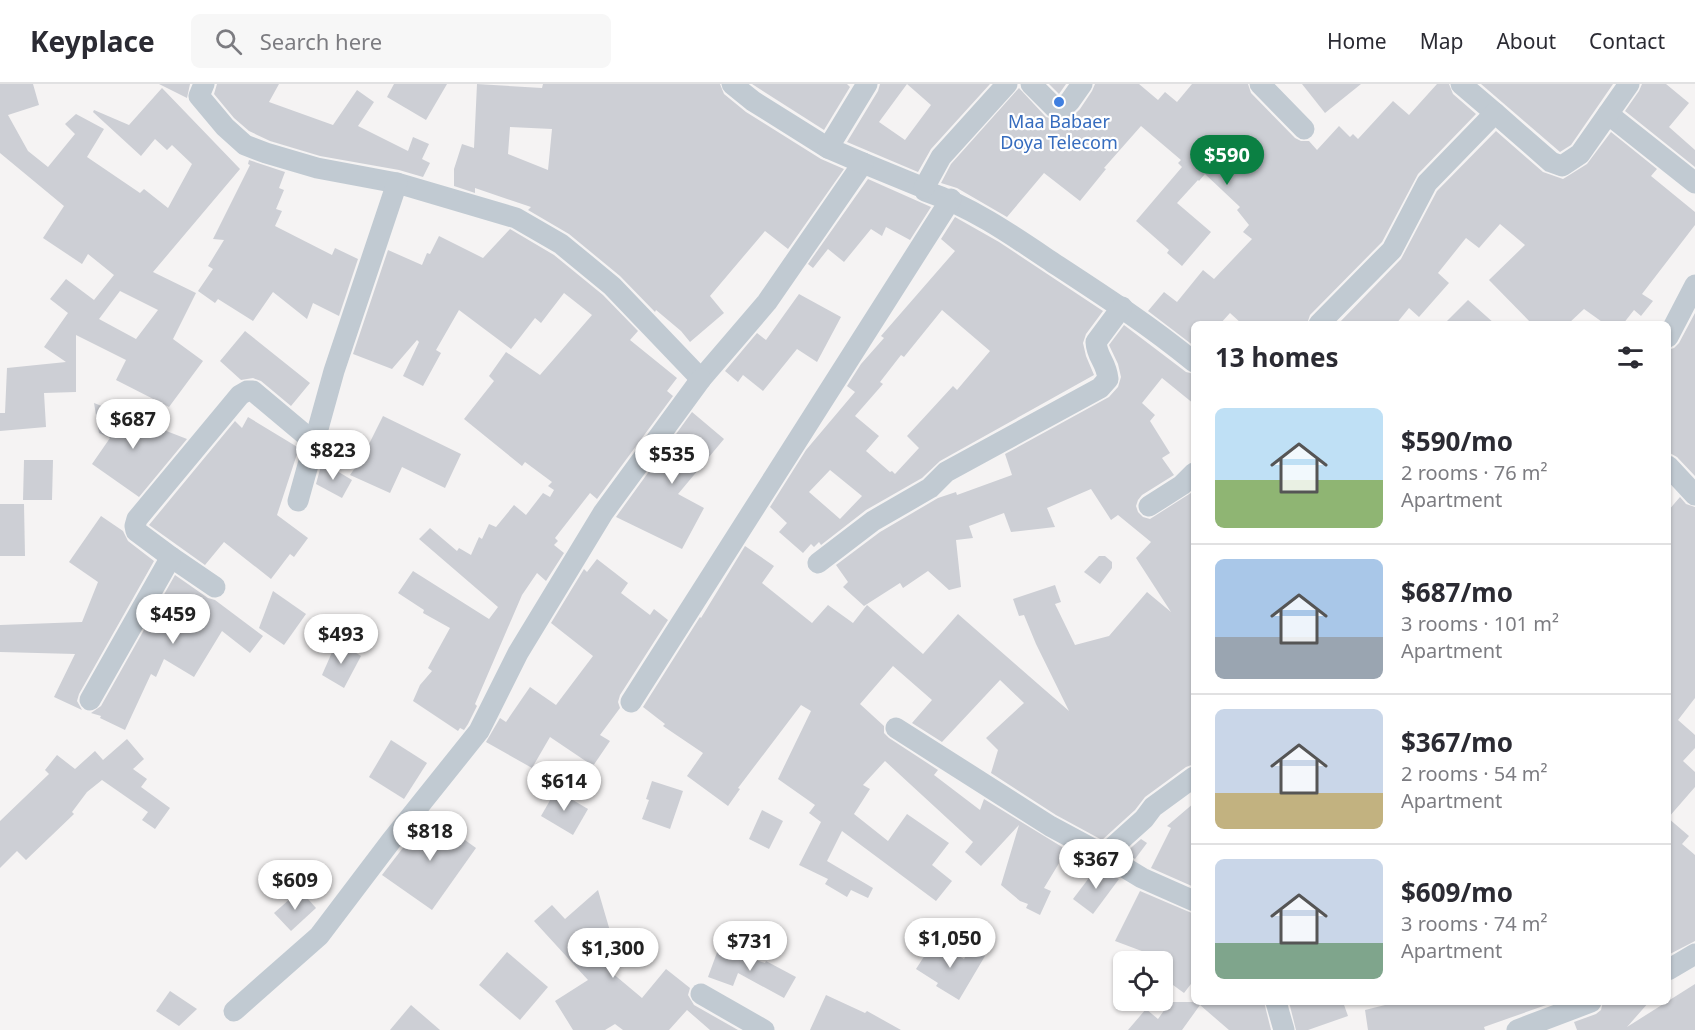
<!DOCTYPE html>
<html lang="en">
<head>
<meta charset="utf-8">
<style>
	:root { --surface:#fff; --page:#f7f7f7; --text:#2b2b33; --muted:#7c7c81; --line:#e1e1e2; --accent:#0b8043 }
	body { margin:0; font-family:"Noto Sans",sans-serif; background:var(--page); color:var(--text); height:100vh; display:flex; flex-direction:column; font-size:22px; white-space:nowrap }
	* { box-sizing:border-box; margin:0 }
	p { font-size:20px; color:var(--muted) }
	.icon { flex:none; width:33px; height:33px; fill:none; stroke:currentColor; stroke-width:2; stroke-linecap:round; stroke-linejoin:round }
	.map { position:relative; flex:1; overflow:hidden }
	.details { position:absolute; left:1191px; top:237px; width:480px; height:684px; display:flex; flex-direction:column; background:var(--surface); border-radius:9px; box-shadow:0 2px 4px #0004 }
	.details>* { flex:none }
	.fabs { position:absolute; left:1113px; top:867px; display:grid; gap:12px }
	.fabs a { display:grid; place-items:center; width:60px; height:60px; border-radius:9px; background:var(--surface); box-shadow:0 2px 4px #0004; font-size:30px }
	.price { position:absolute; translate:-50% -51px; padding:0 14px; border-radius:21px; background:#fff; color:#222; font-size:20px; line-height:39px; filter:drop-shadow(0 2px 3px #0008) }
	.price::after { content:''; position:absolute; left:50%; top:36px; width:18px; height:14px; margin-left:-9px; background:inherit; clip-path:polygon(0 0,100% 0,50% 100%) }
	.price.current { background:var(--accent); color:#fff }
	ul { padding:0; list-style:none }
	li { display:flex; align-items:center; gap:18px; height:150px; padding:0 24px }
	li+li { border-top:2px solid var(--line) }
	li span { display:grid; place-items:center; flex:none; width:168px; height:120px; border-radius:9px; color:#555 }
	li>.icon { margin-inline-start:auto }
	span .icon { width:72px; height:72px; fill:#fffc; stroke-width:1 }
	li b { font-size:26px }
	h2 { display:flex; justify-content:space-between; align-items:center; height:72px; padding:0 24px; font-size:26px }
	header { display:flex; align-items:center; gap:36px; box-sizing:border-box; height:84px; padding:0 30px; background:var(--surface); border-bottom:2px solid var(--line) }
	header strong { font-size:28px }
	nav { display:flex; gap:33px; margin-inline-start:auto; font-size:21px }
	.search { width:420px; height:54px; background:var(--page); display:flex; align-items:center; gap:15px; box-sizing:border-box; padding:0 21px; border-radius:9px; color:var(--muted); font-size:22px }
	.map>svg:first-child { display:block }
</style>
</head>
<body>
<header>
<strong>Keyplace</strong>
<div class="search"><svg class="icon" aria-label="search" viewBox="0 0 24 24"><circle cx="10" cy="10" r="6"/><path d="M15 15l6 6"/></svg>Search here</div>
<nav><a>Home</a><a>Map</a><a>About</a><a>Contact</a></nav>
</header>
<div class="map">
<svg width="1695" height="946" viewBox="0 0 1695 946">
	<rect width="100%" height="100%" fill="#f5f3f3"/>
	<g fill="#cdcfd5" fill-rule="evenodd">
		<path d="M 0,0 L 33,0 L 39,21 L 8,31 L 28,67 L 48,83 L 75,50 L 65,40 L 76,30 L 104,45 L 87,73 L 140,109 L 144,105 L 168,124 L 192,80 L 172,61 L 167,66 L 155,55 L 141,72 L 93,28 L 94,26 L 129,41 L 162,4 L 240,85 L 153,188 L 196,209 L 173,255 L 203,277 L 169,323 L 116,296 L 126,276 L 76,251 L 76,308 L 44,309 L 46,343 L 0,347 L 0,329 L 5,329 L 7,284 L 66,278 L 44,263 L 68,229 L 50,215 L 66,195 L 94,216 L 114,191 L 88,170 L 82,180 L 43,154 L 64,122 L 0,69 ZM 120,207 L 158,226 L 136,255 L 99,235 Z"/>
		<polygon points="159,0 190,0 187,14"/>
		<polygon points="217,0 279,0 269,18 333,41 357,6 374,18 358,42 408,67 413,53 429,60 422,75 430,79 423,93 399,86 320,72 270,57 249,47 234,34 214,10"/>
		<polygon points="394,0 447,0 426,36 387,13"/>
		<path d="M 477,0 L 542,4 L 543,0 L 720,0 L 724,10 L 746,28 L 821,75 L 844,85 L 788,165 L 765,147 L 710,212 L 724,229 L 690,258 L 681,247 L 656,226 L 655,228 L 620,192 L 569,150 L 528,126 L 531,123 L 475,104 L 475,109 L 454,102 L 454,85 L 462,60 L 474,64 ZM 510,43 L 552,45 L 548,86 L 508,70 Z"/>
		<polygon points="752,0 847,0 850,3 824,46"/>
		<path d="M 880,0 L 990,0 L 931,65 L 918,88 L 847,58 L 878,7 ZM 907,0 L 931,21 L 905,56 L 879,38 Z"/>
		<polygon points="1049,0 1066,0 1059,10"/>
		<polygon points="1095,0 1139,0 1158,16 1165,8 1177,18 1192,0 1248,0 1251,9 1295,54 1301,57 1309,57 1317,66 1339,42 1350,53 1353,50 1358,55 1393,17 1409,31 1437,0 1449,0 1453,10 1476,30 1418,90 1382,158 1310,231 1307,240 1242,240 1230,229 1220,240 1194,240 1194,262 1148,227 1164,208 1177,218 1203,186 1214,195 1252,155 1243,148 1249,141 1237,126 1240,123 1205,90 1199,97 1198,96 1177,119 1211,148 1182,182 1167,169 1169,166 1136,137 1182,83 1178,79 1181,76 1141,42 1104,84 1106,85 1080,117 1044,89 1007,133 957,104 941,99 951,80 1019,4 1046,33 1063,38 1070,35 1080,25 1092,7"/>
		<polygon points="1302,0 1361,0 1325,29"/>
		<polygon points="1481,0 1613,0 1571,61 1560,68"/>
		<polygon points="1642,0 1666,0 1689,19 1669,43 1695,66 1695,83 1625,27 1639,7"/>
		<polygon points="1496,47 1543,88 1563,95 1587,80 1611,48 1657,85 1651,92 1695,128 1695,141 1642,210 1653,217 1641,232 1634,226 1623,240 1605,240 1584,225 1568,240 1532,240 1489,196 1525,161 1500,140 1479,164 1466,154 1438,189 1449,199 1419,233 1409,224 1396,240 1338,240 1401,175 1437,107"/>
		<polygon points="249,76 285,88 279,104 284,106 276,125 282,127 275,142 332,171 335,164 358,175 339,232 313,219 307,235 273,208 253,237 218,215 215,219 198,207 213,185 208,182 224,156 213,155 250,81 248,80"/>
		<polygon points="868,95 931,123 910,156 886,143 882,152 871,145 844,178 828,165 813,184 808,180"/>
		<path d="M 955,133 L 999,158 L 1103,227 L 1086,250 L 1083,259 L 1086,272 L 1094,291 L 940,377 L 922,394 L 866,426 L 821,461 L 819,458 L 814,463 L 811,460 L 803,469 L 779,448 L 787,439 L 770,423 L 806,366 L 855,308 L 847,302 L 861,280 L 884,254 L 881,252 L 955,167 L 941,155 ZM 942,226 L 990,267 L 957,306 L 953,302 L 907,352 L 919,364 L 895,390 L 892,387 L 890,388 L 866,367 L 879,352 L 855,332 L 883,300 L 880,298 L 901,271 L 904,273 ZM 830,386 L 862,412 L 840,435 L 809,408 Z"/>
		<polygon points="510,145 554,171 603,211 638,247 630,256 677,294 667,307 673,312 597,415 590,409 555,454 558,457 554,461 564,469 546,497 537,489 522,511 475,620 477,622 468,640 464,646 460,644 458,647 413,617 420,601 432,587 428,584 450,544 423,529 424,526 398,509 413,487 489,535 498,523 419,455 430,444 457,467 459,464 471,471 479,453 482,455 489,440 496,443 514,421 526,431 543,409 550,413 554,406 548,402 552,398 525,378 522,382 464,335 494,297 489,292 506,268 540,291 592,231 564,209 541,239 535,234 511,265 459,226 436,266 441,269 423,302 403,292 419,258 417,256 392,285 353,270 388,166 422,181 427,169 430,170 439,152 483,174"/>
		<polygon points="799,210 841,233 817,278 797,265 763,307 743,291 738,298 725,287 757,249 766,256"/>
		<polygon points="1468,216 1495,240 1444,240"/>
		<polygon points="1695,229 1695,392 1677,373 1668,368 1668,266 1674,264 1679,259"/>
		<polygon points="1124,241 1186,288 1194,290 1194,320 1162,294 1142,319 1155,331 1150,337 1170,369 1162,374 1174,391 1142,411 1138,416 1136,422 1138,428 1143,433 1150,435 1194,407 1194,680 1186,683 1145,713 1135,726 1102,756 1056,731 991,689 998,666 986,654 1024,619 1000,596 942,658 912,639 932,616 893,582 860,620 884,642 884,649 889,654 938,686 934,691 980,726 984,715 1067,766 1044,804 1051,807 1040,831 1026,824 1028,820 1020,817 1001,801 1019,741 981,782 965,768 973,758 885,677 863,701 870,705 854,730 888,757 907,730 949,759 932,781 952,797 936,817 842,747 827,777 873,804 868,814 851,806 847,813 825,800 828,795 799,781 821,738 809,729 815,721 778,695 811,627 801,621 738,704 740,705 728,722 687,692 703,669 663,642 665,640 643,623 700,533 701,534 745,462 774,482 762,499 812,539 828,521 853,539 867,521 923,570 958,530 1069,627 1036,560 1024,531 1019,532 1013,515 1055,501 1061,518 1055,520 1075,561 1109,552 1147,508 1171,528 1136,474 1151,458 1118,431 1111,436 1091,405 1047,424 1055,443 1011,448 1004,429 969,442 973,454 956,456 961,503 949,506 928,487 903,504 900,499 864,522 843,503 848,498 836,481 880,448 938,414 956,408 957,411 1012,391 1005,370 1109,313 1118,303 1121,293 1118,280 1109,261"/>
		<polygon points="245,247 310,299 291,322 261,297 253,294 241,296 220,277"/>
		<polygon points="94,319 187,355 139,413 92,380 110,354 99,349"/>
		<polygon points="692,328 724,355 678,410 704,424 682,465 616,433"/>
		<polygon points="383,332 461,370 445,404 402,383 390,409 350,391 357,381 331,360 338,350 365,368"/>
		<polygon points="248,333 299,364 277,431 308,454 294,473 290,470 271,495 224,458 205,481 149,441 235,337 242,344"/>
		<polygon points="24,376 53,376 52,416 23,416"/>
		<polygon points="322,378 352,396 342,414 316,400"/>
		<polygon points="1680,413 1686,420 1695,423 1695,614 1678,636 1695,651 1695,664 1683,677 1695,688 1695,703 1668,734 1668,427"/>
		<polygon points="0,420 24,420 25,472 0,472"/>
		<polygon points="101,432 123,447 128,457 154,477 79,610 77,617 82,626 54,613 75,570 0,568 0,541 82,538 98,498 69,478"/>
		<polygon points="1099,472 1105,472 1112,478 1112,484 1100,500 1084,488"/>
		<polygon points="597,475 628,499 621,509 650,531 654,525 668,536 620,611 618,618 620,624 600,651 610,657 593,682 550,653 532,684 486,658 500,634 506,638 530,603 556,621 593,572 551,539 584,485 587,488"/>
		<polygon points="175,491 208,514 215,516 263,552 250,569 222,547 194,593 164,575 156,593 151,590 125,646 100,634 101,632 91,629 101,622"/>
		<polygon points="273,507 306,530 284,561 259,544"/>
		<polygon points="337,557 361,572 344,604 322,591"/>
		<polygon points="127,655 144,675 133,685 147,695 141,703 170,724 155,745 142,736 148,728 102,696 87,708 72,728 74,730 26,776 17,767 0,784 0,737 49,690 45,686 57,671 75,685 95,667 103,676"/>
		<polygon points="391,656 427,679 404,715 369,693"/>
		<polygon points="652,697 683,707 670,745 642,735 649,716 646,715"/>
		<polygon points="556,706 588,725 573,751 541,732"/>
		<polygon points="1194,719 1194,803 1151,784 1171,744 1167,742"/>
		<polygon points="762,726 783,737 769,765 749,755"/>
		<polygon points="429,730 476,764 432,826 382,791"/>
		<polygon points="1668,734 1689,752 1682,760 1695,771 1695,857 1668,871"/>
		<polygon points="1141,755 1147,759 1135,775 1125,769"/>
		<polygon points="1098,782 1119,795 1093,830 1073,815"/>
		<polygon points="300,806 316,824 291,847 274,829"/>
		<polygon points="598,806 610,847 606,850 619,883 611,888 642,914 666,885 690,904 688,911 694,921 738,946 710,946 687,926 669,946 623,946 615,940 605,946 573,946 555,917 588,896 534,837 552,821 565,835"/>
		<polygon points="1140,807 1194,830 1194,896 1184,909 1162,893 1163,875 1115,857"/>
		<polygon points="934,857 964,875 971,863 985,872 959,916 936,902 938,899 916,885"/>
		<polygon points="719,863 765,879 766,877 796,893 784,914 738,889 733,902 708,893"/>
		<polygon points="507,868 548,903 520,936 479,901"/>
		<polygon points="1695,900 1695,946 1577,946 1574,938 1596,930 1601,926 1603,918 1649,918 1627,943"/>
		<polygon points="170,907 197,925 179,942 156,927"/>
		<polygon points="826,911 865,929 867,927 901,946 810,946"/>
		<polygon points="1170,918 1264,918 1271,946 1229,946 1200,921 1182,946 1128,946 1146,925 1158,935"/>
		<polygon points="1289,918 1343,918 1348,932 1308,946 1296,946"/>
		<polygon points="1384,918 1548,918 1549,920 1484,943 1485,946 1368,946 1365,926 1385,921"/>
		<polygon points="411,921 440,946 390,946"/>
	</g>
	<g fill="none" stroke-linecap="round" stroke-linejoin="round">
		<g stroke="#c1cad2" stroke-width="21">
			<path d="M 204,0 L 199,12 L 225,43 L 245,61 L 266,69 L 317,84 L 397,99 L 516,134 L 561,160 L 612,202 L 701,295 L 767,218 L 863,79 L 924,104 L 925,107 C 970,122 1012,151 1052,178 C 1101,210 1149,241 1194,278"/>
			<polyline points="732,0 753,17 828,64"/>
			<polyline points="1031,0 1055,24 1061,26 1070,17 1082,0"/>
			<polyline points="1260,0 1304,45"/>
			<polyline points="1461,0 1495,29"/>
			<polyline points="1608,30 1695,99"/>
			<polyline points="863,79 828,64 867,0"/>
			<polyline points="924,104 941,73 1007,0"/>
			<polyline points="1319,240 1392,166 1427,99 1495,29 1551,78 1562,82 1580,70 1629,0"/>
			<polyline points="1668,253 1695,201"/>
			<polyline points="1668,382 1695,411"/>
			<polyline points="298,417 334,287 397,99"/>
			<polyline points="1149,422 1182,401 1194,389"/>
			<polyline points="171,473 215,503"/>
			<path d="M 818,479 L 873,437 L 930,404 L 946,388 L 1100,304 L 1108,295 C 1106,277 1097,274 1096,258 L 1122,223"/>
			<polyline points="90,616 171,473 136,447 135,442 137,435 240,311 247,307 253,307 315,359"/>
			<polyline points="631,618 951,115"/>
			<polyline points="896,644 1050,742 1104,771 1144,735 1153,723 1194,693"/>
			<polyline points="1104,771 1142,794 1194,817"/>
			<polyline points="1668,886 1695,870"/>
			<polyline points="701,910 764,946"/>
			<polyline points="1276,918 1284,946"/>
			<polyline points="234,927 319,852 391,757 479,647 518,569 603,429 701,295"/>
			<polyline points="1517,946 1591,918"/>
		</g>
	</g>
	<circle fill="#3f7fe0" stroke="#fff" stroke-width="2" cx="1059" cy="18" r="6"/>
	<g text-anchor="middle" stroke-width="4.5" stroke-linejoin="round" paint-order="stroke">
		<g font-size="18" fill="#366cbe" stroke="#fff">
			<text x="1059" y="44">Maa Babaer<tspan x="1059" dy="21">Doya Telecom</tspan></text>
		</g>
	</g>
</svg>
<div class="fabs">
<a><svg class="icon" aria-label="locate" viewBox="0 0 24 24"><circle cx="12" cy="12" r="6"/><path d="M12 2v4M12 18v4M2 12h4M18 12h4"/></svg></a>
</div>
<b class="price current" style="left:1227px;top:102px">$590</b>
<b class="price" style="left:133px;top:366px">$687</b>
<b class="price" style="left:333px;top:397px">$823</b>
<b class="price" style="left:672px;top:401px">$535</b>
<b class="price" style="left:173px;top:561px">$459</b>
<b class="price" style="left:341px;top:581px">$493</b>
<b class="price" style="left:564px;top:728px">$614</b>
<b class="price" style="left:430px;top:778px">$818</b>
<b class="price" style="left:1096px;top:806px">$367</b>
<b class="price" style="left:295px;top:827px">$609</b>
<b class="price" style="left:950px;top:885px">$1,050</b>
<b class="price" style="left:750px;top:888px">$731</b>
<b class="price" style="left:613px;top:895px">$1,300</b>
<section class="details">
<h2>13 homes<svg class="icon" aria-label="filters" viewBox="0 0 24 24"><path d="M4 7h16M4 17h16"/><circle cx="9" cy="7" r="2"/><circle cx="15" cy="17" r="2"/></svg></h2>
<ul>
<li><span style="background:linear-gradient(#bfe0f5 60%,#8fb573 0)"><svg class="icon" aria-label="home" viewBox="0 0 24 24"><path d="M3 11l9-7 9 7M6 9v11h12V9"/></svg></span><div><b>$590/mo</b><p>2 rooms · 76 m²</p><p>Apartment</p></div></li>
<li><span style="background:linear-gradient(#a9c7e8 65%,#9aa5b1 0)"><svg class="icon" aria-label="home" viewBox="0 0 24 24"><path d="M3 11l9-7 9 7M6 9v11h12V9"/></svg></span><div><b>$687/mo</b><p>3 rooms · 101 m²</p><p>Apartment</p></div></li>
<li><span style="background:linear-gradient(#c9d6e8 70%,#c2b280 0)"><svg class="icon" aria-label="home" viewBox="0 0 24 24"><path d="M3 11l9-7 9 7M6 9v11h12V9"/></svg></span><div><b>$367/mo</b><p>2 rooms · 54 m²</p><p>Apartment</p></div></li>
<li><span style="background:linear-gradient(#c9d6e8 70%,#7fa58c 0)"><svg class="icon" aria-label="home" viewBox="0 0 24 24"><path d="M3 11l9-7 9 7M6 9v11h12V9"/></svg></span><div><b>$609/mo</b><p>3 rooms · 74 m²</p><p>Apartment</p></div></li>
</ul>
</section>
</div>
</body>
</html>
